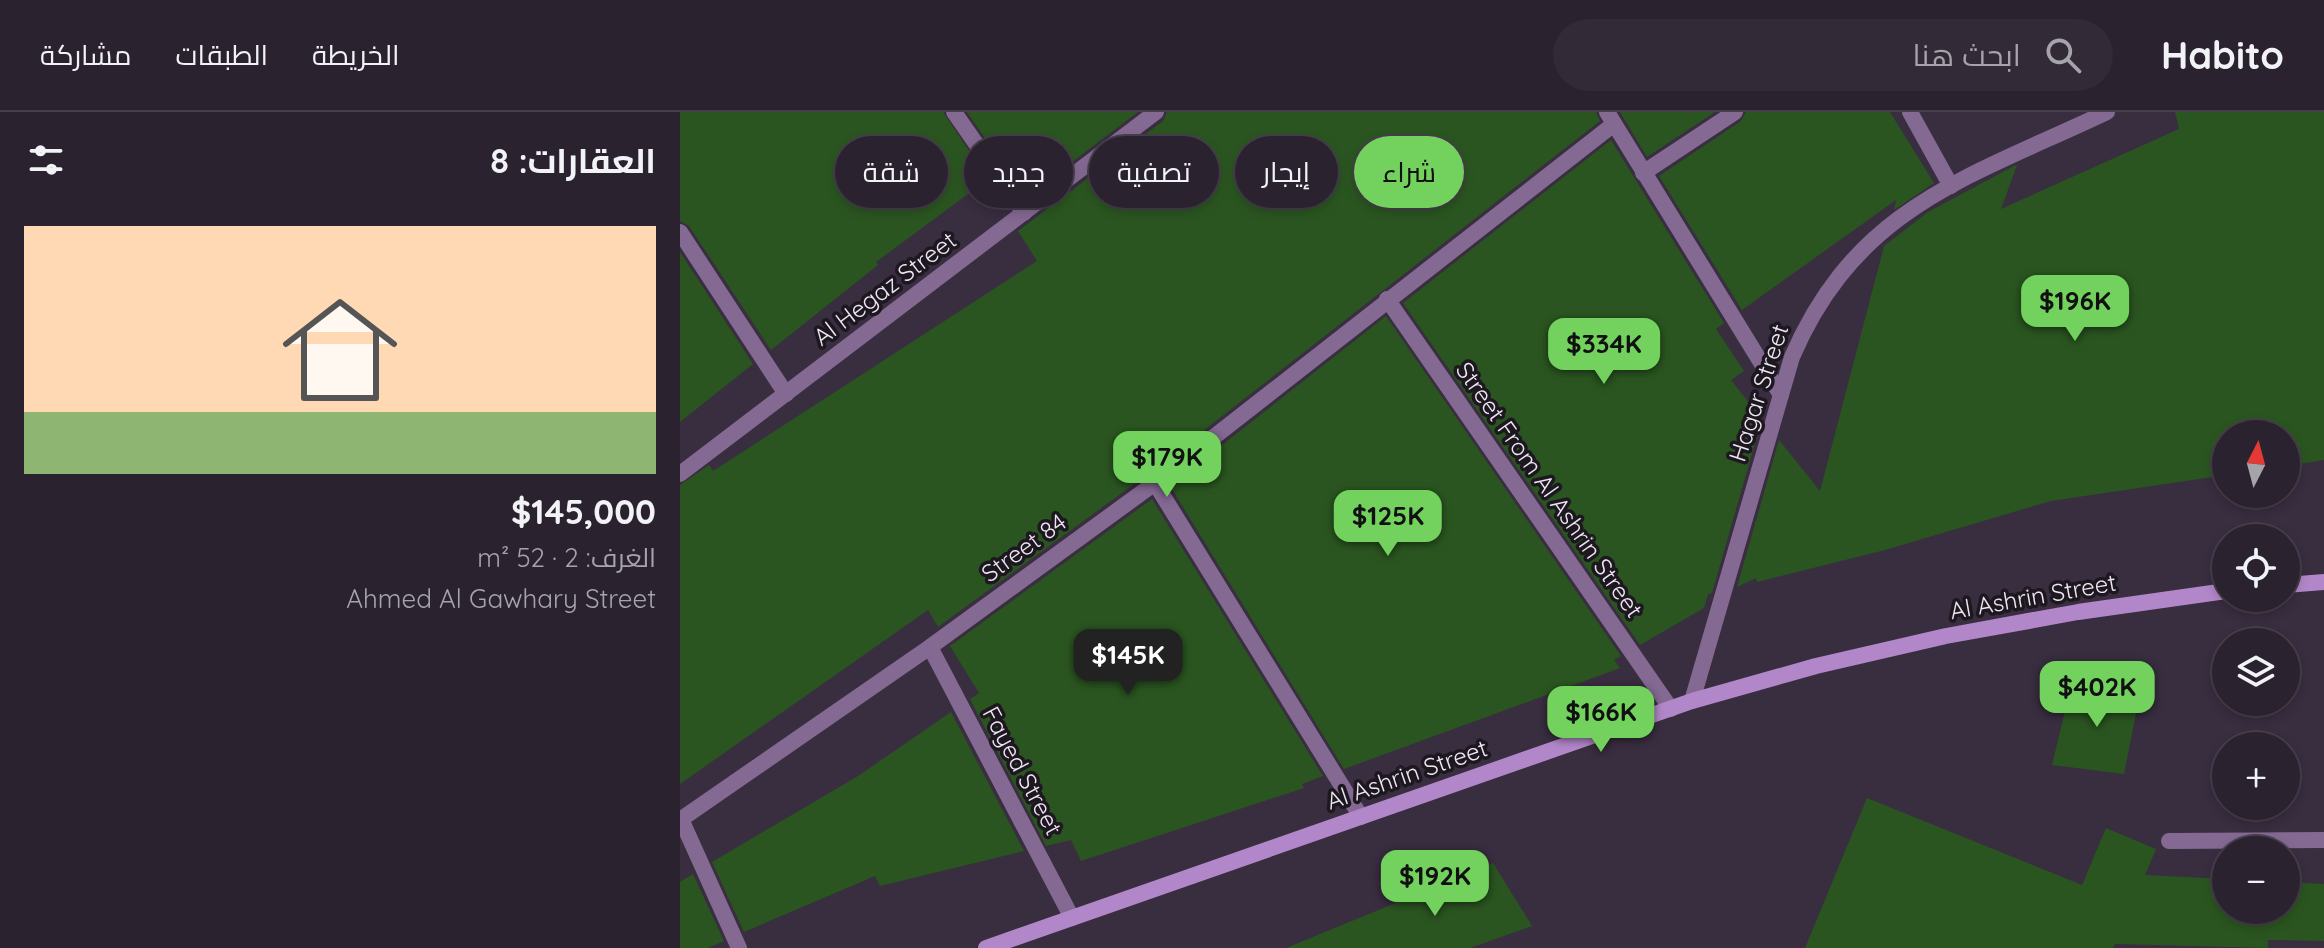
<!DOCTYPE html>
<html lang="ar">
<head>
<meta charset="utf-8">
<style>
	:root { --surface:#2b2230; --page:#332a38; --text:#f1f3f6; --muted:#a6a4ab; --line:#473f4c; --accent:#73d25d }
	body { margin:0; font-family:Quicksand,Cairo,sans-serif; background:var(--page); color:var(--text); direction:rtl; height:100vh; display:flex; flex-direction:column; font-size:30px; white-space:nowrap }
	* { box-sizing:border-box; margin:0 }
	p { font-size:26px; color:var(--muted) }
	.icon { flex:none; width:44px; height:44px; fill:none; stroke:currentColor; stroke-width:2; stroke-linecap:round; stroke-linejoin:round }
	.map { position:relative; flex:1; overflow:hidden; direction:ltr }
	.side { display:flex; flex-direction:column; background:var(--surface); width:680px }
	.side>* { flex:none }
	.guide { position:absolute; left:24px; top:24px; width:760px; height:72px; direction:rtl; display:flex; gap:16px }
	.needle { width:52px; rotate:6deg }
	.tools { position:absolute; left:1532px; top:308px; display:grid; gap:16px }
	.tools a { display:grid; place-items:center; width:88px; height:88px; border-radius:50%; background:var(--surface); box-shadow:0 4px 12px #0003,0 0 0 2px var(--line); font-size:40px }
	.price { position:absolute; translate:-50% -68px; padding:0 18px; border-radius:16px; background:var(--accent); color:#111; font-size:26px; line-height:52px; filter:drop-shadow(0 2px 4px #0008) }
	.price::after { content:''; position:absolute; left:50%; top:48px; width:24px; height:18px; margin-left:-12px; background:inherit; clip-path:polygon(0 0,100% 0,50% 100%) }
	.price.selected { background:#222; color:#fff }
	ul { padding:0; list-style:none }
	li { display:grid; align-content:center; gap:16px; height:424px; padding:0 24px }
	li+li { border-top:2px solid var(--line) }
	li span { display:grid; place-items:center; height:248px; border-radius:0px; color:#555 }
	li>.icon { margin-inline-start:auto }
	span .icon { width:144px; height:144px; fill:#fffc; stroke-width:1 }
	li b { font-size:34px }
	h2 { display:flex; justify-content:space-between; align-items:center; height:96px; padding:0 24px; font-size:34px }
	.chip { padding:0 28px; border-radius:36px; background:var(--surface); box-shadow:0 4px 12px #0003,0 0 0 2px var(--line); font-size:28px; line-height:72px }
	.chip.selected { background:var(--accent); color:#111 }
	header { display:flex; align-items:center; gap:48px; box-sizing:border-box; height:112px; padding:0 40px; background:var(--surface); border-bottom:2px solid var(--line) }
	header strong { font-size:38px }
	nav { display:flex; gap:44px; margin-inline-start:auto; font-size:28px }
	.search { width:560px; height:72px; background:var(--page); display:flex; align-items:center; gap:20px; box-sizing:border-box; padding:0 28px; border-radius:44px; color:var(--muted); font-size:30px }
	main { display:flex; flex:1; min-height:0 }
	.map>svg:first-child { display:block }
</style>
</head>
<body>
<header>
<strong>Habito</strong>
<div class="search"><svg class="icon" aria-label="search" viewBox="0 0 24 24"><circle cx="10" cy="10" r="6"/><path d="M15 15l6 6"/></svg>ابحث هنا</div>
<nav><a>الخريطة</a><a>الطبقات</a><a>مشاركة</a></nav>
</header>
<main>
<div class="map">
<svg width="1644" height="836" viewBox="0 0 1644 836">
	<rect width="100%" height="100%" fill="#392d40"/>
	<g fill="#2a5520">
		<polygon points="0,0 263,0 329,98 307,68 196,150 198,153 91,238 9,114 0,109"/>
		<polygon points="287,0 458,0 346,85"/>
		<polygon points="487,0 916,0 920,9 468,362 258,515 248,498 0,672 0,373 29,353 33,359 357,149 338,119 483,9"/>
		<polygon points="940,0 1035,0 967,45"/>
		<polygon points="1066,0 1210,0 1254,71 1214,98 1216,88 1062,198 979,64 1061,9"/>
		<polygon points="1495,0 1644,0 1644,348 1606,354 1606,322 1546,322 1546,363 1371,389 1205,438 1077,470 1076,466 1057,475 1099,328 1140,379 1204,134 1248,100 1334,54 1337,53 1321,97 1499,17"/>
		<polygon points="931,28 1044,211 1036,217 1064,259 1051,268 1082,307 1032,481 1028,482 1024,496 960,533 723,191"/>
		<polygon points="0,140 73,252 0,310"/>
		<polygon points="706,204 941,544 934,548 940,556 664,657 490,374"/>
		<polygon points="472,387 643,664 622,672 624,676 401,749 391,728 366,734 290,587 299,581 270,534"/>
		<polygon points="1391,575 1461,576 1444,662 1372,653"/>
		<polygon points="271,600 344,739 200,774 195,764 64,820 32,750 178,664"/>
		<polygon points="1187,686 1402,773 1426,716 1476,737 1465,763 1546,767 1546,798 1606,798 1606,770 1644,772 1644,829 1588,828 1588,836 1435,832 1433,836 1125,836"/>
		<polygon points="813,751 852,814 790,836 606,836"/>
		<polygon points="13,762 44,829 28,836 0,836 0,770"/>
	</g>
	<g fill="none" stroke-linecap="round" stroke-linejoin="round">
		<g stroke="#846992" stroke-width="16">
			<polyline points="274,0 344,101"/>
			<polyline points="927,0 1101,283"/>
			<polyline points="1230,0 1271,74"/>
			<polyline points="963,61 1055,0"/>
			<polyline points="0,120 106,282"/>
			<polyline points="707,187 991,597"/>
			<polyline points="0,362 476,0"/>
			<polyline points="475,371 681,705"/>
			<polyline points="250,535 392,806"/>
			<path d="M 1012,589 L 1112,245 C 1177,94 1290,65 1427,0"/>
			<polyline points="1,707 59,836"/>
			<polyline points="0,708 250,535 475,371 934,12"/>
			<polyline points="1489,729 1644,728"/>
		</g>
		<g stroke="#b287c9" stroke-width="16">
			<polyline points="1606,473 1644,470"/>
			<polyline points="306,836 1012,589 1136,554 1266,524 1398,500 1546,479"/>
		</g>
	</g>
	<g text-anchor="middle" stroke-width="7" stroke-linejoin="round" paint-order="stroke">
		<g font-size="24" fill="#efe6f3" stroke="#1d1820">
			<text transform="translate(205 177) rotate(-37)" y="8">Al Hegaz Street</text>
			<text transform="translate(1079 281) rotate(-72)" y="8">Hagar Street</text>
			<text transform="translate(869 378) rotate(55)" y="8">Street From Al Ashrin Street</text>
			<text transform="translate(344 436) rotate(-36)" y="8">Street 84</text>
			<text transform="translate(1353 485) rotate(-10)" y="8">Al Ashrin Street</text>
			<text transform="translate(342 659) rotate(62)" y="8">Fayed Street</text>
			<text transform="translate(727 663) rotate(-19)" y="8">Al Ashrin Street</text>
		</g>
	</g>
</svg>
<div class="tools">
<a><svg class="needle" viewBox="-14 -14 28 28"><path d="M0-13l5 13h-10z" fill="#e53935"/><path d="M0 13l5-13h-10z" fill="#a6a4ab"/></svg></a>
<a><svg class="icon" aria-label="locate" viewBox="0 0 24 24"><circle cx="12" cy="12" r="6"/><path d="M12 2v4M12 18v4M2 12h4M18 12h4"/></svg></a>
<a><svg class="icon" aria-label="layers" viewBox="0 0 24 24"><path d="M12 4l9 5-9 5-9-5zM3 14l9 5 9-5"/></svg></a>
<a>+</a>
<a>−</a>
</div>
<b class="price" style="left:1395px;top:231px">$196K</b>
<b class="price" style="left:924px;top:274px">$334K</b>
<b class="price" style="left:487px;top:387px">$179K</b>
<b class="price" style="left:708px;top:446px">$125K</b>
<b class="price selected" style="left:448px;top:585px">$145K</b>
<b class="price" style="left:1417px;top:617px">$402K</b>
<b class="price" style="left:921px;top:642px">$166K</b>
<b class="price" style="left:755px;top:806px">$192K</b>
<div class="guide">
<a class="chip selected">شراء</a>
<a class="chip">إيجار</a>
<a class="chip">تصفية</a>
<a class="chip">جديد</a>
<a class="chip">شقة</a>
</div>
</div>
<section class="side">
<h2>العقارات: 8<svg class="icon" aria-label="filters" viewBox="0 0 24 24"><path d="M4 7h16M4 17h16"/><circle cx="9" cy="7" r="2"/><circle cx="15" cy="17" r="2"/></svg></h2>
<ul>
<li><span style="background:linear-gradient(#ffd9b3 75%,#8fb573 0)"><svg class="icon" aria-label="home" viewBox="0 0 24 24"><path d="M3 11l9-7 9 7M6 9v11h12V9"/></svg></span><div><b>$145,000</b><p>الغرف: 2 · 52 m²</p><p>Ahmed Al Gawhary Street</p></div></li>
</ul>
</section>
</main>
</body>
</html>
